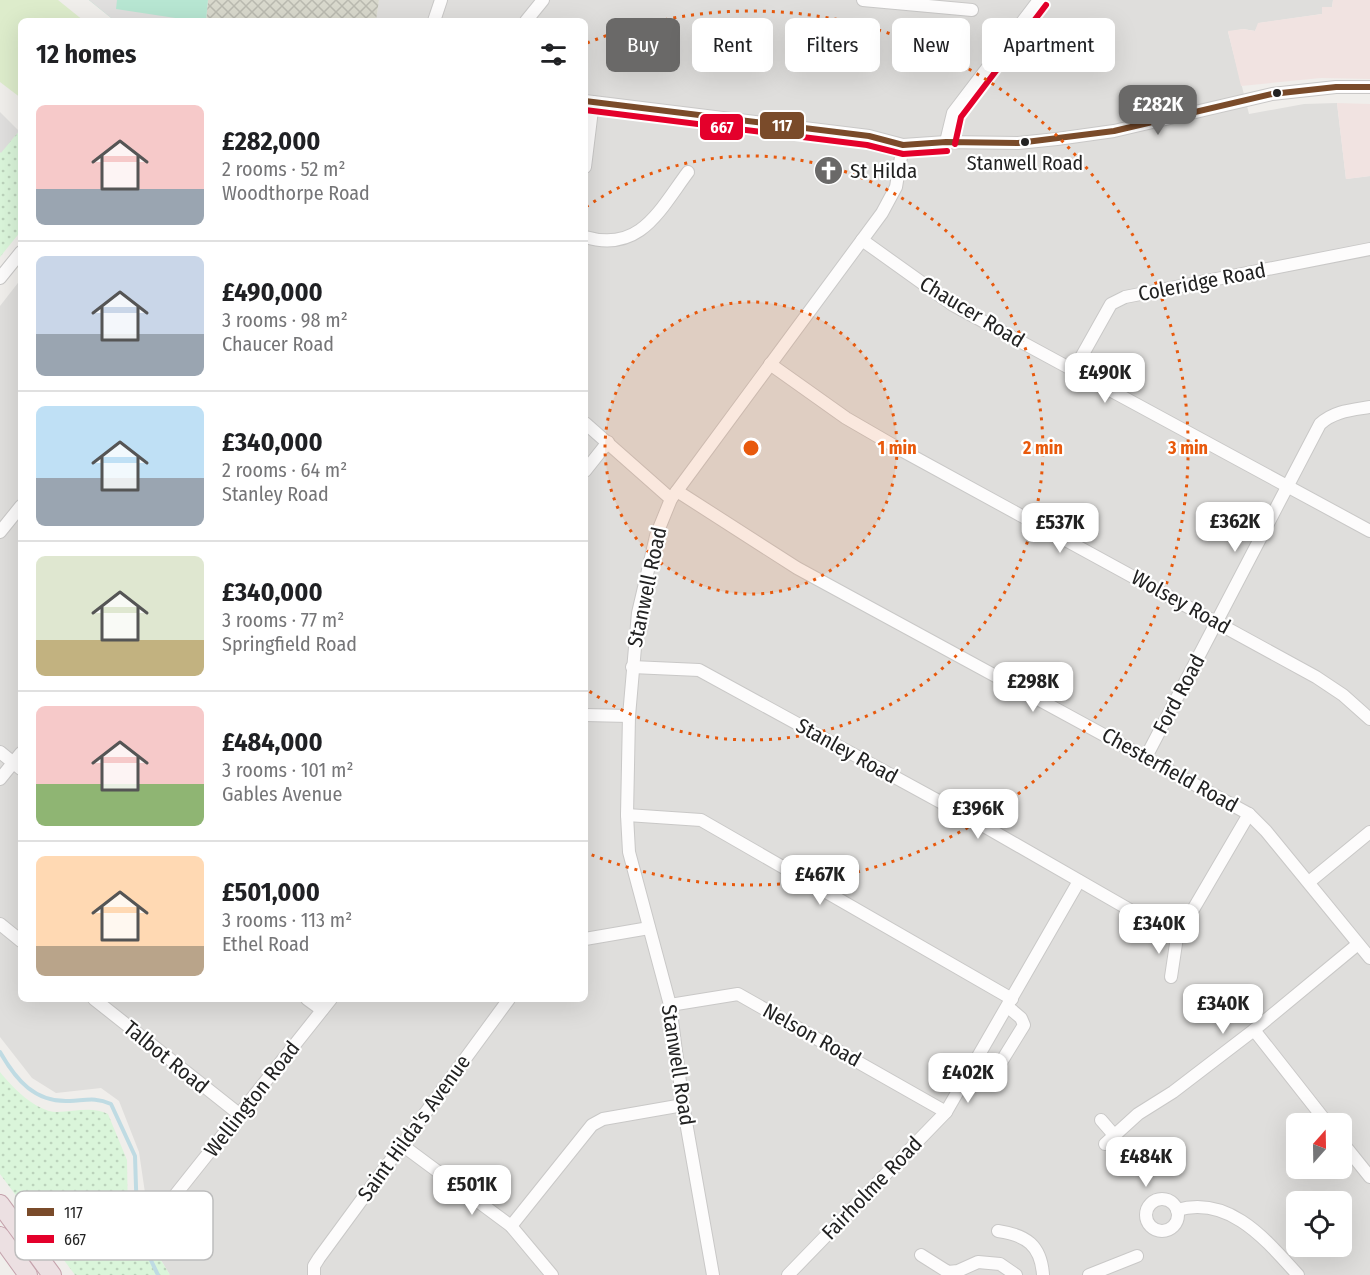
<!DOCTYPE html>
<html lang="en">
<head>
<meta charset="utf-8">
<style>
	:root { --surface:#fff; --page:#f2f2f2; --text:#202124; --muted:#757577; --line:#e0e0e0; --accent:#6a6968 }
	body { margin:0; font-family:"Fira Sans Condensed",sans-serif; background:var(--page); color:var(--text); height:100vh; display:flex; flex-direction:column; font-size:22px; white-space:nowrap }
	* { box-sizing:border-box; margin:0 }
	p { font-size:20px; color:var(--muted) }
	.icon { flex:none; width:33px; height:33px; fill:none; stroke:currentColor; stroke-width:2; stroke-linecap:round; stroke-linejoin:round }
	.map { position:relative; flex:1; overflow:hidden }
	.panel { position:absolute; left:18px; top:18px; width:570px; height:984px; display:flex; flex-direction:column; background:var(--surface); border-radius:9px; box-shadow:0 6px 24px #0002 }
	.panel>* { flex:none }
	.top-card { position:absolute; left:606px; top:18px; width:570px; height:54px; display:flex; gap:12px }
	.needle { width:39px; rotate:20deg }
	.controls { position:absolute; left:1286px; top:1113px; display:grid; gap:12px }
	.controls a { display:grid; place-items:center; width:66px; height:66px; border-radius:9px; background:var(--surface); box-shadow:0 6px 24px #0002; font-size:30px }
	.price { position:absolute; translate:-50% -51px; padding:0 14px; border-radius:12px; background:#fff; color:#222; font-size:20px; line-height:39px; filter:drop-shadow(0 2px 3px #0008) }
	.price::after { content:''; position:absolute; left:50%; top:36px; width:18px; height:14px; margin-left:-9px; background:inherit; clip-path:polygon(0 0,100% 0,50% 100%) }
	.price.on { background:var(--accent); color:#fff }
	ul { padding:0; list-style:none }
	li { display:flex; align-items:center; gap:18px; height:150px; padding:0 18px }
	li+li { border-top:2px solid var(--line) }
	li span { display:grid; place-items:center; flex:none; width:168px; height:120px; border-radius:9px; color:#555 }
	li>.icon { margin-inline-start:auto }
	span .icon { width:72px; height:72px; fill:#fffc; stroke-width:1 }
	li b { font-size:26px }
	h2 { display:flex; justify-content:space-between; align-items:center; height:72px; padding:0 18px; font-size:26px }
	.chip { padding:0 21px; border-radius:9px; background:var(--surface); box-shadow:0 6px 24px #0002; font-size:21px; line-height:54px }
	.chip.on { background:var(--accent); color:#fff }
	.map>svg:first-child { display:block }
</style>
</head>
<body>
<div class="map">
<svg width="1370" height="1275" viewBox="0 0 1370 1275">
	<defs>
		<pattern id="construction-cross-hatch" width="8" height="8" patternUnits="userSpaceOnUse" patternTransform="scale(1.5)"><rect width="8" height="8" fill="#d9d9cd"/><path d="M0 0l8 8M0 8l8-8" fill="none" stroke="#babab0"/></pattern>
		<pattern id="park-dots" width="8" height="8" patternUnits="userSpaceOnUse" patternTransform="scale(1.5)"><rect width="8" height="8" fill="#daf5da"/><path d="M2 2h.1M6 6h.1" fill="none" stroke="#bbd2bb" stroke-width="1.8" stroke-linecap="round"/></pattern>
	</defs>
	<rect width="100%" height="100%" fill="#f0eeeb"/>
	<path fill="#dfdedc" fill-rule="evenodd" d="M 379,0 L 1333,0 L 1332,7 L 1322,14 L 1259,23 L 1255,31 L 1243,29 L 1228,32 L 1249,114 L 1304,104 L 1337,103 L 1346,179 L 1370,176 L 1370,1275 L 170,1275 L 153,1247 L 139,1152 L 119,1101 L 101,1088 L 56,1093 L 32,1078 L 0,1037 L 0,306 L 21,279 L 21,999 L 585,999 L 585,21 L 376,21 ZM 1296,1124 L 1341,1124 L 1341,1168 L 1296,1168 ZM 1296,1202 L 1341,1202 L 1341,1246 L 1296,1246 Z"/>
	<g fill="#f1e3e1">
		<polygon points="1333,0 1370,0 1370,79 1321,78 1241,86 1228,31 1243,29 1255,31 1258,23 1322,14 1322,7 1332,7"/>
		<polygon points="1337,103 1370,104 1370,176 1346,179"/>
	</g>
	<polygon fill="url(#construction-cross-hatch)" points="208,0 379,0 376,21 206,21"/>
	<polygon fill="#ddeccb" points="0,0 58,0 84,21 21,21 21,98 0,82"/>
	<g fill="url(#park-dots)">
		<polygon points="21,129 21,231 0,257 0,152"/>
		<path d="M 0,1072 C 12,1087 36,1112 57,1112 C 74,1112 92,1106 108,1114 L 127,1160 L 128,1218 L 118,1241 L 153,1247 L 170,1275 L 75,1275 L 0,1174 Z"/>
	</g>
	<polygon fill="#b7e6d2" points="89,0 208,0 206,21 115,21"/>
	<g fill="#e0dfde">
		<polygon points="89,0 117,0 116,9 195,21 115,21"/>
		<polygon points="0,112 19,131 1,153 0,152"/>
	</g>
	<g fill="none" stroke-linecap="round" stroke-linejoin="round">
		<path stroke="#bfdbe3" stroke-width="4" d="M 0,1052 C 16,1080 35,1103 70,1101 C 87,1100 96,1097 111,1104 L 135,1156 L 137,1218 L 147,1252 L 158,1275"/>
		<defs>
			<g id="minor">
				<polyline points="863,0 972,10"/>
				<polyline points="434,21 441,0"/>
				<polyline points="526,21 543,0"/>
				<polyline points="585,101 869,136 903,145 946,142 1018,143 1057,139 1114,131 1272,94 1336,87 1370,87"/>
				<polyline points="946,142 953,113 1039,0"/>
				<polyline points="585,167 593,102"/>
				<path d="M 585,237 C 640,253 659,211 688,172"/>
				<polyline points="862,240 953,305 1370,531"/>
				<polyline points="0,278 21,252"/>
				<polyline points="770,364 846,418 903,451 1316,677 1343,695 1370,719"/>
				<polyline points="1074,370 1111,304 1125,297 1370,249"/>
				<polyline points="585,423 671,499"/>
				<polyline points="585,471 608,442"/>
				<polyline points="677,491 797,568 1249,814 1266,831 1370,958"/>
				<polyline points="0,532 21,506"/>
				<polyline points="632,667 699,670 977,822 1177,937 1249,814"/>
				<polyline points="585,715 629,716"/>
				<polyline points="0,752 21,769"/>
				<path d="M 1146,757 L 1320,424 C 1334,411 1352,410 1370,407"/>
				<polyline points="0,779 21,753"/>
				<polyline points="627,815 701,820 1012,999"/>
				<polyline points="1309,882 1370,832"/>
				<polyline points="0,924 21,941"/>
				<polyline points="585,939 649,928"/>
				<polyline points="1171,977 1177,937"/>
				<polyline points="94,999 239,1114"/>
				<polyline points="307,999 322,1010"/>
				<polyline points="670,1005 738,994 946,1112"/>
				<polyline points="1254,1030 1328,1124"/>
				<polyline points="977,1062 995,1072 1024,1025 1021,1018 1008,1007"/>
				<polyline points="1101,1120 1114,1135"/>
				<polyline points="1341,1141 1370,1177"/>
				<polyline points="1105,1144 1138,1114 1173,1092 1254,1030 1358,944"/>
				<polyline points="402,1145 511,1226 552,1275"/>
				<circle cx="1162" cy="1215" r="16"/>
				<polyline points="172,1199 331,999"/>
				<path d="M 1177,1210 C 1230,1195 1266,1240 1298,1275"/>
				<polyline points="511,1226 592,1125 603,1119 683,1105"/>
				<path d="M 998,1231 C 1026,1235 1041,1245 1043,1275"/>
				<polyline points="921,1255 948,1272 958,1271 978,1262 1000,1264 1016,1275"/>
				<polyline points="314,1275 314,1266 319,1258 509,999"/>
				<polyline points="713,1275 683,1105 670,1005 629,852 627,815 629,716 638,613 656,536 671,499 882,213 896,187 903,145"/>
				<polyline points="788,1275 946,1112 1079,881"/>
				<polyline points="1089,1275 1137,1256"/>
			</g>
			<g id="highway">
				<polyline points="0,1204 52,1275"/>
				<polyline points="0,1236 28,1275"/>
			</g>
		</defs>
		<use href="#minor" stroke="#c9c8c7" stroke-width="14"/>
		<use href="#highway" stroke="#c5a2ac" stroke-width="20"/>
		<use href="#minor" stroke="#fdfcfc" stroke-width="12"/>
		<use href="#highway" stroke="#ece0e2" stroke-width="18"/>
		<defs>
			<polyline id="bus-1" points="585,101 869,136 903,145 946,142 1018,143 1114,131 1272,94 1336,87 1370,87"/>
			<g id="bus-2">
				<polyline points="585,110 867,145 903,154 947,151"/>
				<polyline points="955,144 961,117 1046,5"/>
			</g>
		</defs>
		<use href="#bus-1" stroke="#fff" stroke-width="10"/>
		<use href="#bus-2" stroke="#fff" stroke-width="10"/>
		<use href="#bus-1" stroke="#7a4b2a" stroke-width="6"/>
		<use href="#bus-2" stroke="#e4002b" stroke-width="6"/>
	</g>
	<circle cx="751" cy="448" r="146" fill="#e8590c" fill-opacity=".12"/>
	<g fill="none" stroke="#e8590c" stroke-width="3" stroke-dasharray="3 6">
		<circle cx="751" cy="448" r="146"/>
		<path d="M586 207A292 292 0 1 1 586 689"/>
		<path d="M587 43A437 437 0 1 1 587 853"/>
	</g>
	<defs>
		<symbol id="church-disc" viewBox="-11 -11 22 22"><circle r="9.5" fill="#6a6968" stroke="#fff"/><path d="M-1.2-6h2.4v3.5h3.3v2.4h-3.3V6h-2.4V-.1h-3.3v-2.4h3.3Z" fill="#fff"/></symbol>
	</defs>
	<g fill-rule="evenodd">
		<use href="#church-disc" x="812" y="154" width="33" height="33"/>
	</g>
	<g fill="#222" stroke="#fff" stroke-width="2">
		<circle cx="1277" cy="93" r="5"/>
		<circle cx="1025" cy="142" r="5"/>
	</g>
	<g text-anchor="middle" stroke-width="4.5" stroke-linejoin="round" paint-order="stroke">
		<g font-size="20" fill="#222" stroke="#fff">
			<text x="1025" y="170">Stanwell Road</text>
		</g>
		<g font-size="21" fill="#222" stroke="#fff" text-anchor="start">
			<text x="850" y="178">St Hilda</text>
		</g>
		<g font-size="21" fill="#222" stroke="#fff">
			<text transform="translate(1202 282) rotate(-11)" y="7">Coleridge Road</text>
			<text transform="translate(972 312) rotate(31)" y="7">Chaucer Road</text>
			<text transform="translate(647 587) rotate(-78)" y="7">Stanwell Road</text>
			<text transform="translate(1181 602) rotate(29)" y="7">Wolsey Road</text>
			<text transform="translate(1179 694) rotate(-62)" y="7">Ford Road</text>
			<text transform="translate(847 751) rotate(29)" y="7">Stanley Road</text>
			<text transform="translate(1170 770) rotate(29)" y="7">Chesterfield Road</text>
			<text transform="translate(812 1035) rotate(29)" y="7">Nelson Road</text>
			<text transform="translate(166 1057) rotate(39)" y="7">Talbot Road</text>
			<text transform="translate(678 1065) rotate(81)" y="7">Stanwell Road</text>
			<text transform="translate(252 1099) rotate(-52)" y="7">Wellington Road</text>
			<text transform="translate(414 1128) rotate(-54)" y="7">Saint Hilda's Avenue</text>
			<text transform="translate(872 1188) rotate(-46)" y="7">Fairholme Road</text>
		</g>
	</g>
	<rect x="15" y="1191" width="198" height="69" rx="9" fill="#fff" stroke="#bdbdbd" stroke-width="1.5"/>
	<rect x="27" y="1208" width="27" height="8" fill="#7a4b2a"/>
	<rect x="27" y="1235" width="27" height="8" fill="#e4002b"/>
	<g font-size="16" fill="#222">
		<text x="64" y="1218">117</text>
		<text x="64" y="1245">667</text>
	</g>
	<circle cx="751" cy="448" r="9" fill="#e8590c" stroke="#fff" stroke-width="3"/>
	<g font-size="18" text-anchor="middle" font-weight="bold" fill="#e8590c" stroke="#fff" stroke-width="4.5" stroke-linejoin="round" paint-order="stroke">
		<text x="897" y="454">1 min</text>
		<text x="1043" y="454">2 min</text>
		<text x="1188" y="454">3 min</text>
	</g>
	<g stroke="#fff" stroke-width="2">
		<rect x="759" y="111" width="46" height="29" rx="6" fill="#7a4b2a"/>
		<rect x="699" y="113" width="45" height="28" rx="6" fill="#e4002b"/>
	</g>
	<g font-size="16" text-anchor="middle" font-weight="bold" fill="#fff">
		<text x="782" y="131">117</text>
		<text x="722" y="133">667</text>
	</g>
</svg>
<div class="controls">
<a><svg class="needle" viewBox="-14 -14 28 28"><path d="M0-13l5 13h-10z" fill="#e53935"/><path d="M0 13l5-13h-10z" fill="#757577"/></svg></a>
<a><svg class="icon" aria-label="locate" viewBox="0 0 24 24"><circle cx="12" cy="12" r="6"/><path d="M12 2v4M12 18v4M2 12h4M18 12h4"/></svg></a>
</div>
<b class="price on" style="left:1158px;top:136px">£282K</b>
<b class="price" style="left:1105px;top:404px">£490K</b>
<b class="price" style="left:1235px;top:553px">£362K</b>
<b class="price" style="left:1060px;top:554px">£537K</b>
<b class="price" style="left:1033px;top:713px">£298K</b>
<b class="price" style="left:978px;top:840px">£396K</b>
<b class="price" style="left:820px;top:906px">£467K</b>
<b class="price" style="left:1159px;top:955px">£340K</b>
<b class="price" style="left:1223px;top:1035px">£340K</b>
<b class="price" style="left:968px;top:1104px">£402K</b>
<b class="price" style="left:1146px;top:1188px">£484K</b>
<b class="price" style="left:472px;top:1216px">£501K</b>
<div class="top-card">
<a class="chip on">Buy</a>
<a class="chip">Rent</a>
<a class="chip">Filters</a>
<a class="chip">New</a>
<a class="chip">Apartment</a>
</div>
<section class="panel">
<h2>12 homes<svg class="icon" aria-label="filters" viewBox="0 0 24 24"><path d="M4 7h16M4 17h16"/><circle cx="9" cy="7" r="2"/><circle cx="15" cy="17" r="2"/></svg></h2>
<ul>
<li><span style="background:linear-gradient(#f6c9c9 70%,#9aa5b1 0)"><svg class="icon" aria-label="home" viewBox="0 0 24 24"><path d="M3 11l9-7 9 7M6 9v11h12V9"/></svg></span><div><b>£282,000</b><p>2 rooms · 52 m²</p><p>Woodthorpe Road</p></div></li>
<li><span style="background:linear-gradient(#c9d6e8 65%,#9aa5b1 0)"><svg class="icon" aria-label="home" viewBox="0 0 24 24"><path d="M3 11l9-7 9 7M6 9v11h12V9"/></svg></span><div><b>£490,000</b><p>3 rooms · 98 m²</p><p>Chaucer Road</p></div></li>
<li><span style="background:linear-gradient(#bfe0f5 60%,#9aa5b1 0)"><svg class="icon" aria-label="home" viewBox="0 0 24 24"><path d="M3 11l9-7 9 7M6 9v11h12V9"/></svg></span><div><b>£340,000</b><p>2 rooms · 64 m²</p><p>Stanley Road</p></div></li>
<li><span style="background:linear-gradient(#dfe7d0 70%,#c2b280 0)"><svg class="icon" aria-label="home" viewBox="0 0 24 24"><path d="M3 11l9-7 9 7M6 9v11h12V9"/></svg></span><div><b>£340,000</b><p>3 rooms · 77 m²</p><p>Springfield Road</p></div></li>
<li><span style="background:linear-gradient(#f6c9c9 65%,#8fb573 0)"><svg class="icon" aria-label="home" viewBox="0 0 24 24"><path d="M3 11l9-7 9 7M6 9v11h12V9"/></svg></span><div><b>£484,000</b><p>3 rooms · 101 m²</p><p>Gables Avenue</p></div></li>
<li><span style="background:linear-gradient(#ffd9b3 75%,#b9a48a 0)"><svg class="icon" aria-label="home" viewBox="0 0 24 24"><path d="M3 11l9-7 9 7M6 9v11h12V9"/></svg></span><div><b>£501,000</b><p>3 rooms · 113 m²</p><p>Ethel Road</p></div></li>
</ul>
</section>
</div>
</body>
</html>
